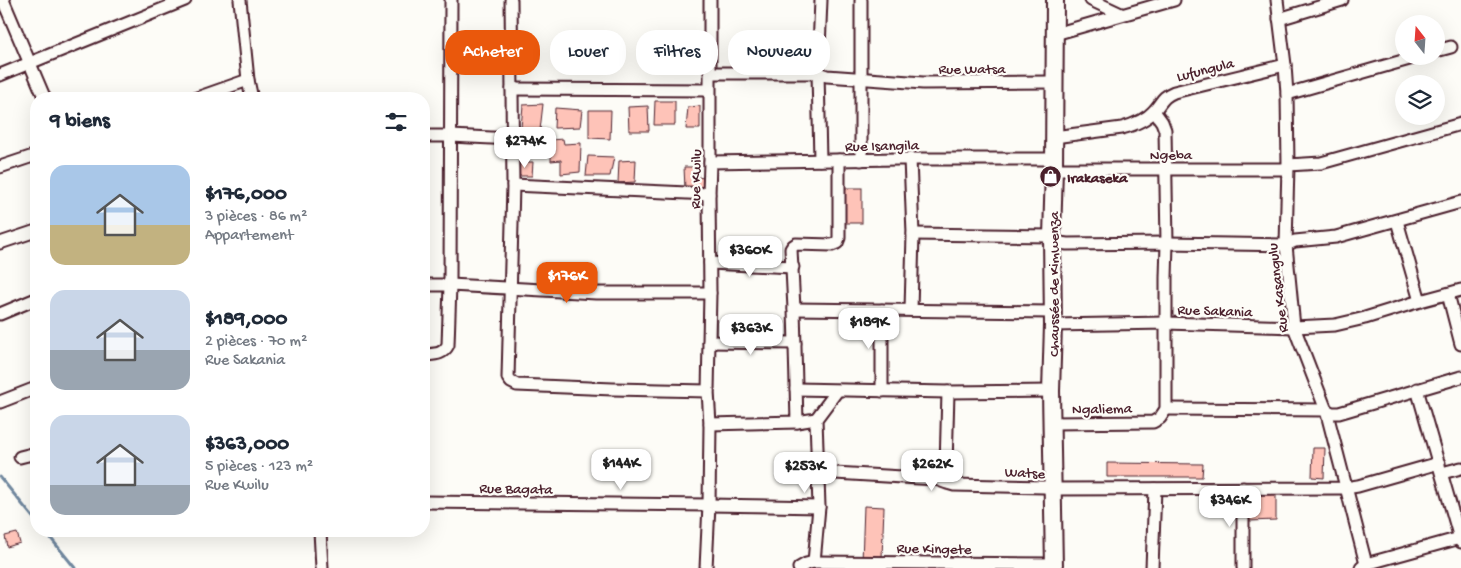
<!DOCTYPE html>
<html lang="fr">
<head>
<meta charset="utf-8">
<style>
	:root { --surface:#fff; --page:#f6f6f7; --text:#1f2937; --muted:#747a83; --accent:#ea580c }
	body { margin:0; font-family:"Gochi Hand",sans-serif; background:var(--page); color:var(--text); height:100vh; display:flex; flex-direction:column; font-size:19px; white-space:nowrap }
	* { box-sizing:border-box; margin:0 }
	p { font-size:16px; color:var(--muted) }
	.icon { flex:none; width:28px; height:28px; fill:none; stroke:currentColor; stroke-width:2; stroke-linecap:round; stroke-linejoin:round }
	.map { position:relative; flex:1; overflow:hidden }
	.drawer { position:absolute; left:30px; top:92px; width:400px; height:445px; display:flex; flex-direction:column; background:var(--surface); border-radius:20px; box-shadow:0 5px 20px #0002 }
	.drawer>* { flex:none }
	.hud { position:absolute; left:445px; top:30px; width:475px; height:45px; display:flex; gap:10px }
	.needle { width:32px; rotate:343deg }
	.controls { position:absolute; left:1395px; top:15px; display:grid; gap:10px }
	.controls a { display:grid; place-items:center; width:50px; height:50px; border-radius:50%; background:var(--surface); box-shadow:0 5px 20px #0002; font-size:25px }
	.price { position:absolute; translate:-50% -42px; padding:0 11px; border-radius:10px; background:#fff; color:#222; font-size:16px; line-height:32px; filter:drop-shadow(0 1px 2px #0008) }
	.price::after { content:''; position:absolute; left:50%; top:30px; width:15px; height:11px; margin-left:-8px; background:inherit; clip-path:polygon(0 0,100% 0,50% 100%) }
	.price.selected { background:var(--accent); color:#fff }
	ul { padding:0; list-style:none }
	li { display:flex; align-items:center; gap:15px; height:125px; padding:0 20px }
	li span { display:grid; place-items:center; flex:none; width:140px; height:100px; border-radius:15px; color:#555 }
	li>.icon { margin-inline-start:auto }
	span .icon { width:60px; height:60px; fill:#fffc; stroke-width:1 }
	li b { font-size:21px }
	h2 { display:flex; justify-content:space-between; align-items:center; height:60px; padding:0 20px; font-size:21px }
	.tag { padding:0 18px; border-radius:20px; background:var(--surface); box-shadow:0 5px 20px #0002; font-size:18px; line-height:45px }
	.tag.selected { background:var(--accent); color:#fff }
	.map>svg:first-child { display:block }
</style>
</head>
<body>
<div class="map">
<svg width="1461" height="568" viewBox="0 0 1461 568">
	<rect width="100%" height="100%" fill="#fdfcf7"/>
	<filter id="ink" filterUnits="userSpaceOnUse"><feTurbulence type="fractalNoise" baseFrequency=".02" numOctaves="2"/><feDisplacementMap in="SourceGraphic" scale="10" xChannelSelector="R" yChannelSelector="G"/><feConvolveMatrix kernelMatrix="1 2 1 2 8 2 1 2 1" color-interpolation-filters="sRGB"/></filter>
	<g filter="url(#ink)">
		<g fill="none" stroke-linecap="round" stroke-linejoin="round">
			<g stroke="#70879e" stroke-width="3">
				<polyline points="0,477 36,521"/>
				<polyline points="45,531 75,568"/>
			</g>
		</g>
		<g fill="#fec3b8" stroke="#4a1f2b">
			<polygon points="655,101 675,101 675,125 654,125"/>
			<polygon points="543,104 540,130 521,128 523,105"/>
			<polygon points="648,106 649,131 629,131 628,107"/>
			<polygon points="700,106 700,129 686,129 688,107"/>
			<polygon points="555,108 582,110 580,127 554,128"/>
			<polygon points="589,110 611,110 610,139 589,138"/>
			<polygon points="563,139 564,144 581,143 580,172 561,174 561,160 551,161 551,140"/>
			<polygon points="588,156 614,157 610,176 586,176"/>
			<polygon points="636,160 635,182 618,183 619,161"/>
			<polygon points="517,162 533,162 532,176 517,176"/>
			<polygon points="684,167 697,167 698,177 703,178 703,189 685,189"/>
			<rect x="845" y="188" width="17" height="35"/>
			<polygon points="1313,448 1325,448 1324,478 1312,477"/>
			<polygon points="1107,463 1203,464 1202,477 1107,477"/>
			<polygon points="1249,493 1276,493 1276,520 1249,521"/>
			<polygon points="864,506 884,507 882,557 862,562"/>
			<polygon points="17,533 20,543 7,547 5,536"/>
		</g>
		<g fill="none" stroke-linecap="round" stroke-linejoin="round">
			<defs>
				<g id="street">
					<polyline points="3,0 45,99"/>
					<polyline points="240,0 248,80 252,99"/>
					<polyline points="511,0 513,185 508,378 511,382 517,385 613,389 708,391"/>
					<polyline points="861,0 861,160"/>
					<polyline points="1091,0 1121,14"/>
					<polyline points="1277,0 1285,65 1287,94 1288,165 1286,245 1294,327 1326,410 1366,564"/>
					<polyline points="1279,19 1342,0"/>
					<polyline points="1055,34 1174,0"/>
					<polyline points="1436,51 1451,47"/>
					<polyline points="711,73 818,73 827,76 923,83 1055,82"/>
					<polyline points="0,75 185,0"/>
					<polyline points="512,89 709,90"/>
					<polyline points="1287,94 1420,56"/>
					<polyline points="194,99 248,80"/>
					<polyline points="424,136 451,136 512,139"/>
					<path d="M 1054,137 L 1122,128 C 1133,125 1146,120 1154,111 C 1162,102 1162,97 1174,92 L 1285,65"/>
					<polyline points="910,159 913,234 911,310"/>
					<polyline points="820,160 818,73 821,0"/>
					<polyline points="710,162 899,159 1054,159"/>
					<polyline points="1288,165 1321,163 1461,124"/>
					<polyline points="0,167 36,155"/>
					<polyline points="1054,169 1287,169"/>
					<polyline points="513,185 709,194"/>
					<polyline points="1397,221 1420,301"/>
					<polyline points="913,234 1052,236 1060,243 1067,244 1167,243 1286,245 1295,241 1336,237 1461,202"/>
					<polyline points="0,243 36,231"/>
					<polyline points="710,263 793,267"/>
					<polyline points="424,285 450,285 596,293 710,293"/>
					<polyline points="1448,294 1461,344"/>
					<polyline points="794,309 1053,312"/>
					<polyline points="0,314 36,299"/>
					<polyline points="1053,325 1166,323 1294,327 1335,325 1365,318 1420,301 1461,290"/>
					<polyline points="709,342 795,343"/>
					<path d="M 424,355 C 434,354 443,355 448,345 L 450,285 L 451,0"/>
					<polyline points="796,389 948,392 1051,391"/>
					<polyline points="1417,389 1461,542"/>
					<polyline points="882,391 882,310"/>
					<polyline points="0,402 36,388"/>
					<polyline points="1166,409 1326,410 1332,413 1339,413 1461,377"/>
					<polyline points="797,422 794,309 791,249 793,246 796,244 832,245 837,243 839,238 839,160"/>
					<polyline points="1052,423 1153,422 1160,418 1166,409 1166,278 1167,243 1165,130 1162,122 1154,111"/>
					<polyline points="710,424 797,422 816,419"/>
					<polyline points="20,457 36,453"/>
					<polyline points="818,472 936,479 941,475 946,466 948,392"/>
					<polyline points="1442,473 1461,468"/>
					<polyline points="936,479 947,483 954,485 1044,487 1053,489 1345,488 1358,486 1439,463"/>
					<polyline points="1243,488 1243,568"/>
					<polyline points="424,502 709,505 819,507"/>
					<polyline points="320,531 322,568"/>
					<polyline points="814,562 1054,564"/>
					<polyline points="706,568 709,505 710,424 708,391 710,293 709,194 710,162 710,0"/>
					<polyline points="799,568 806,564 814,562 819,507 816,419 837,391"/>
					<polyline points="1152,568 1155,489"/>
					<polyline points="1361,568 1366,564 1460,538"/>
				</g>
				<polyline id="secondary" points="1054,568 1051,391 1053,325 1052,236 1054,169 1055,0"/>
			</defs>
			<use href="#street" stroke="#4a1f2b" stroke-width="15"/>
			<use href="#secondary" stroke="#4a1f2b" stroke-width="20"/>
			<use href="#street" stroke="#fdfcf7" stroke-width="11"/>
			<use href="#secondary" stroke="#fdfcf7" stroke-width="16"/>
		</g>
	</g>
	<defs>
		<symbol id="shop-disc" viewBox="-11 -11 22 22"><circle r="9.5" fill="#4a1f2b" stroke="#fdfcf7"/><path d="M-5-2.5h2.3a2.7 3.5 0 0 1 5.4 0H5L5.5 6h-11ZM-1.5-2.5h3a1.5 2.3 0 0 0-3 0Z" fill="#fff"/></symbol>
	</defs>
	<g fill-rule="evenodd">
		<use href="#shop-disc" x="1038" y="164" width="25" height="25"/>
	</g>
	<g text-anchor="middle" stroke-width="4.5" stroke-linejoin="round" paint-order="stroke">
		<g font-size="15" fill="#4a1f2b" stroke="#fdfcf7">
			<text x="972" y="73">Rue Watsa</text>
			<text transform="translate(1205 69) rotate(-14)" y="5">Lufungula</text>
			<text transform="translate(882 145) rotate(-1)" y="5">Rue Isangila</text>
			<text x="1171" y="159">Ngeba</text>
			<text transform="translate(695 179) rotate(-89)" y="5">Rue Kwilu</text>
			<text transform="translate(1053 284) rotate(-90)" y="5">Chaussée de Kimwenza</text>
			<text transform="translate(1277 288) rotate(-97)" y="5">Rue Kasangulu</text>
			<text transform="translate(1215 310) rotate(2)" y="5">Rue Sakania</text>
			<text transform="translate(1102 408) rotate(-1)" y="5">Ngaliema</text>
			<text transform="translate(1025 472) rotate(3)" y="5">Watse</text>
			<text transform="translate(516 488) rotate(1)" y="5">Rue Bagata</text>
			<text transform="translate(934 548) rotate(1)" y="5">Rue Kingete</text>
		</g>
		<g font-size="15" font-weight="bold" fill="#4a1f2b" stroke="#fdfcf7" text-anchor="start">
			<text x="1067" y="182">Irakaseka</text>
		</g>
	</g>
</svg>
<div class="controls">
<a><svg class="needle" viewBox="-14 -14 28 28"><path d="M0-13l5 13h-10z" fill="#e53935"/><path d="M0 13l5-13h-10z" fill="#747a83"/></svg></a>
<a><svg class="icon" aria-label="layers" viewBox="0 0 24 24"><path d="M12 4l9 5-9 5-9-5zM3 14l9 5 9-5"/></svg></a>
</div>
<b class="price" style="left:525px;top:169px">$274K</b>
<b class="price" style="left:750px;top:278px">$360K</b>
<b class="price selected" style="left:567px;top:304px">$176K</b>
<b class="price" style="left:869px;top:350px">$189K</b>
<b class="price" style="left:751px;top:356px">$363K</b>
<b class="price" style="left:621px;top:491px">$144K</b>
<b class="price" style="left:932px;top:492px">$262K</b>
<b class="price" style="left:805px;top:494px">$253K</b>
<b class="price" style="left:1230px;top:528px">$346K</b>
<div class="hud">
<a class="tag selected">Acheter</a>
<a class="tag">Louer</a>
<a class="tag">Filtres</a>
<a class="tag">Nouveau</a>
</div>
<section class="drawer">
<h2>9 biens<svg class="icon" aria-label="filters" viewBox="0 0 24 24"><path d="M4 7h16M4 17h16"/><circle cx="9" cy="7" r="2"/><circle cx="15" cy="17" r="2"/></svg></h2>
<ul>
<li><span style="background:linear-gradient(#a9c7e8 60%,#c2b280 0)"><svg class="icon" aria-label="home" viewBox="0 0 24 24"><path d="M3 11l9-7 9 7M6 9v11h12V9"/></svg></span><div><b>$176,000</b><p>3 pièces · 86 m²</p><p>Appartement</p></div></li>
<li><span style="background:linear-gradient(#c9d6e8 60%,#9aa5b1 0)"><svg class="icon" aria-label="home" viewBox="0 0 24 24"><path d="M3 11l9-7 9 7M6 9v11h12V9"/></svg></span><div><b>$189,000</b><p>2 pièces · 70 m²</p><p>Rue Sakania</p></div></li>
<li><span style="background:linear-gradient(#c9d6e8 70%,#9aa5b1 0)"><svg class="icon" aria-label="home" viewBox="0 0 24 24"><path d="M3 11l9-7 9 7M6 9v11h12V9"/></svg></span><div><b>$363,000</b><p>5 pièces · 123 m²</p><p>Rue Kwilu</p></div></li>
</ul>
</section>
</div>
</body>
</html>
